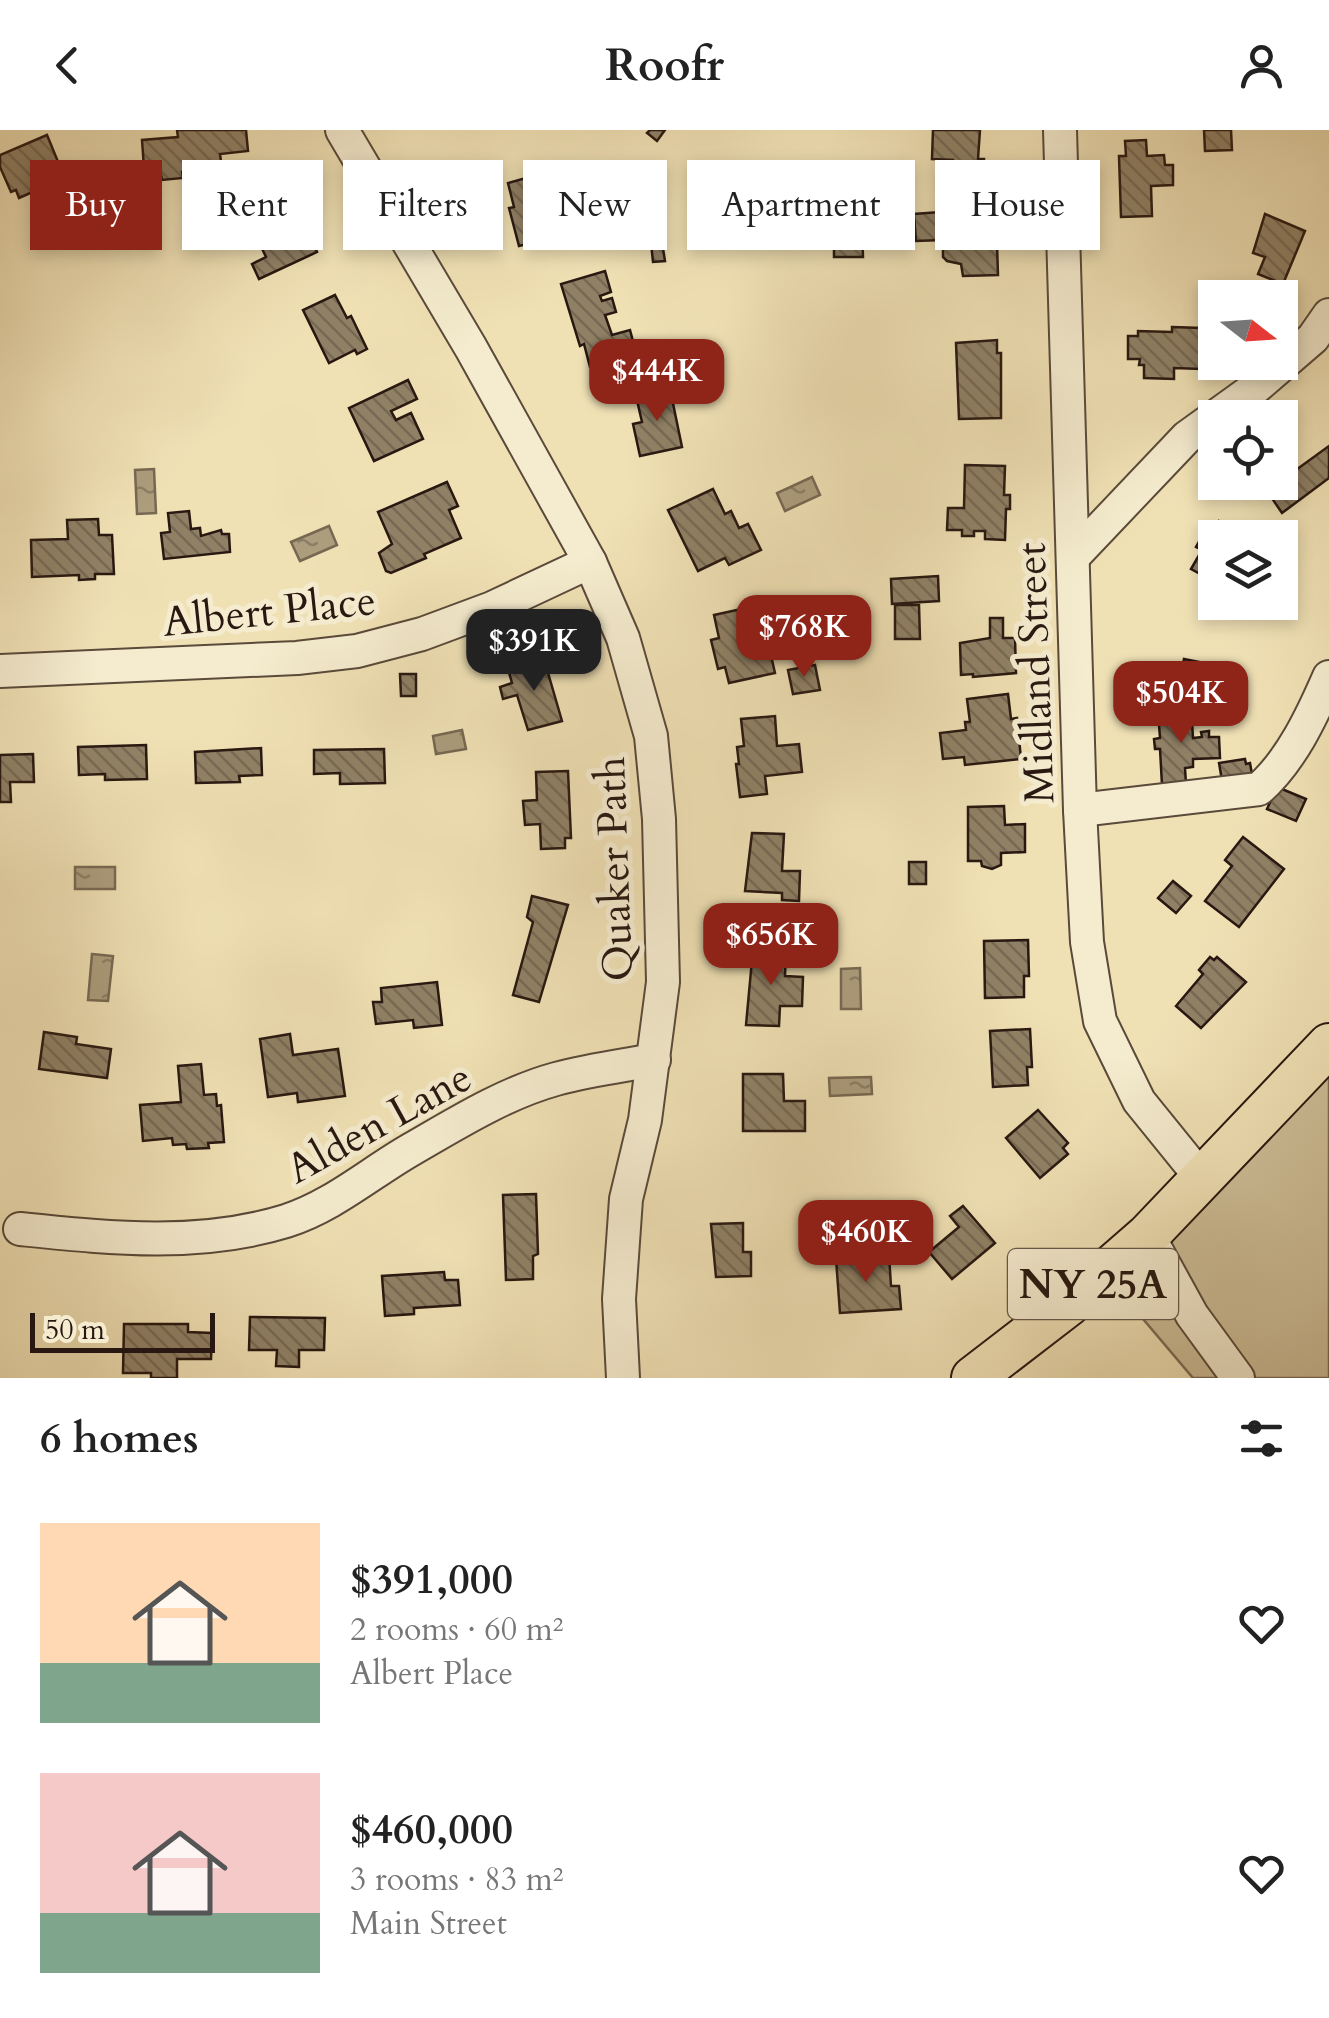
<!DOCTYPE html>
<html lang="en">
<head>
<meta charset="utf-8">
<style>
	:root { --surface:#fff; --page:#f6f6f6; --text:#222; --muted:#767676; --accent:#8f2418 }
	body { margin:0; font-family:Cardo,serif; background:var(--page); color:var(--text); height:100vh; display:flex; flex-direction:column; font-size:38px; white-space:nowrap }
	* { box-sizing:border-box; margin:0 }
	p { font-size:32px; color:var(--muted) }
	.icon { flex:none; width:55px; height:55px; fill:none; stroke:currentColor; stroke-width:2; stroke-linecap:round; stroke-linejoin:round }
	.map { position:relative; height:1248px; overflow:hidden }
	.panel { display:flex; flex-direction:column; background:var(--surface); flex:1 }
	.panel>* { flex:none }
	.hud { position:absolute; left:30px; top:30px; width:1270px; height:90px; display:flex; gap:20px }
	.needle { width:65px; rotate:107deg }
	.buttons { position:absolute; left:1198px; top:150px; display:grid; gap:20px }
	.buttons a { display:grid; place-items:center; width:100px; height:100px; border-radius:0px; background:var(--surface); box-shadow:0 5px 15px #0003; font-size:50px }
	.scale { position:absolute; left:30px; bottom:25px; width:185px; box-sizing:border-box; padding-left:10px; border:5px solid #281811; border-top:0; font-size:28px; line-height:35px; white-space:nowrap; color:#281811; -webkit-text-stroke:8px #f5eccf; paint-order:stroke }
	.price { position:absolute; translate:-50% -85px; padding:0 22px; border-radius:20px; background:var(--accent); color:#fff; font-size:32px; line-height:65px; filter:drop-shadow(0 2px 5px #0008) }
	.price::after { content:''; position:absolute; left:50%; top:60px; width:30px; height:22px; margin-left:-15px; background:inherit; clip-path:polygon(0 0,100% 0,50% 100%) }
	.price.active { background:#222; color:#fff }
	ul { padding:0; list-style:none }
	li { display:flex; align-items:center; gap:30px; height:250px; padding:0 40px }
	li span { display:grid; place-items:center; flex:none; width:280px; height:200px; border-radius:0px; color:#555 }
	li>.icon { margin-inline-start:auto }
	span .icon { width:120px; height:120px; fill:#fffc; stroke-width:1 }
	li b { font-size:42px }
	h2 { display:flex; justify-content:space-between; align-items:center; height:120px; padding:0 40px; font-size:42px }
	.chip { padding:0 35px; border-radius:0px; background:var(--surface); box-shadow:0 5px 15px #0003; font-size:35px; line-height:90px }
	.chip.active { background:var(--accent); color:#fff }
	header { display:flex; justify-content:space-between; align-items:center; height:130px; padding:0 40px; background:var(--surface); font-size:45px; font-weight:700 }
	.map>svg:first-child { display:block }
</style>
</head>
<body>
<header><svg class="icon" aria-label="back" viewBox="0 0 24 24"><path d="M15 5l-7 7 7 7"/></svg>Roofr<svg class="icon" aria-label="person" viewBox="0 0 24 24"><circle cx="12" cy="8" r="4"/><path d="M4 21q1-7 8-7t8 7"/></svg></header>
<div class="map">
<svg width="1329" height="1248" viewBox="0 0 1329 1248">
	<defs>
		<pattern id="water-ripples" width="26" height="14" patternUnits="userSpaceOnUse" patternTransform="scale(2.5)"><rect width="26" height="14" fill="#ac9d7d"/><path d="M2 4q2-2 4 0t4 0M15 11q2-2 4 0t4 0" fill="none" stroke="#8c7f65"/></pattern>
		<pattern id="building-back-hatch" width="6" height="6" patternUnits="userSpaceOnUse" patternTransform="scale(2.5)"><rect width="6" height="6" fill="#908166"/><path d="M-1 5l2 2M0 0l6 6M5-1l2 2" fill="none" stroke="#766953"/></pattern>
	</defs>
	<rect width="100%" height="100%" fill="#f0e1b5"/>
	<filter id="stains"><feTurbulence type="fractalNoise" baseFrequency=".002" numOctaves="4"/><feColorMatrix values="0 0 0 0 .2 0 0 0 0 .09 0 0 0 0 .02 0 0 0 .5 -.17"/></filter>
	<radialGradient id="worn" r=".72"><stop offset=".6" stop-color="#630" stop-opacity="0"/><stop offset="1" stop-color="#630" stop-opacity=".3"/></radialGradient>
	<polygon fill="#cebf99" stroke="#7b6c55" stroke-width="2.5" points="1329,908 1329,1248 1193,1248 1105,1144"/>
	<g fill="url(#water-ripples)" stroke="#776852" stroke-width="2.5">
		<polygon points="154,339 156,383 137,384 135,340"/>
		<polygon points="812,347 820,365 785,381 777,363"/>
		<polygon points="329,396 337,415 300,431 291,412"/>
		<polygon points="836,467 838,488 793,494 790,472"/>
		<polygon points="462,600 466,619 436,624 433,606"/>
		<rect x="75" y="737" width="40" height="22"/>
		<polygon points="92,824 113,826 108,871 88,870"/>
		<polygon points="860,838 861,879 841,879 841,839"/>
		<polygon points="871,947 872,964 830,966 829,948"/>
	</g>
	<g fill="url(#building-back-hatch)" stroke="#281811" stroke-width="2.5">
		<polygon points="177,0 246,0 248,21 220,24 222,39 182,42 183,48 162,50 161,45 149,47 148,38 144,38 142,10 178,7"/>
		<polygon points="650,0 665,0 657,11 647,3"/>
		<polygon points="933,0 980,0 978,29 984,29 983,43 953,42 953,30 932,29"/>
		<polygon points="1204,0 1231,0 1232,20 1205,21"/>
		<polygon points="47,5 61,39 50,44 53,53 19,68 16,60 11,62 0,37 0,25"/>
		<polygon points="1146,10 1147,26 1164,25 1165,35 1173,35 1173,55 1151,56 1152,86 1121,87 1119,26 1126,26 1125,11"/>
		<polygon points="242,33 244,45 227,49 225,36"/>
		<polygon points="540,44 546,67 565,62 570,81 588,76 593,98 566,105 564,99 530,108 531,113 519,116 509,78 514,77 508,53"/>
		<polygon points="279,61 295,94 291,96 298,112 310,106 317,122 259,149 252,134 266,127 243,78"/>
		<polygon points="940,82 940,87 996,83 998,145 963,146 961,134 947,131 943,127 943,119 949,113 948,105 941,105 942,110 916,111 914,84"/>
		<polygon points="1265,84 1305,101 1283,154 1258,144 1265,127 1253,123"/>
		<polygon points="862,96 863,127 834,127 834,97"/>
		<polygon points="662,112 665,131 653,132 651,113"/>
		<polygon points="605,141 611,162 600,166 602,171 612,168 616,182 605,185 612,205 630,200 635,219 618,224 619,228 590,237 584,214 580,216 561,154"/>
		<polygon points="1209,153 1242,154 1242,165 1251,168 1215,168 1215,178 1208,178"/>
		<polygon points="335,165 347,188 351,186 367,219 357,224 355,220 329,233 303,180"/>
		<polygon points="1172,197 1202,198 1201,239 1174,238 1174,249 1144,248 1144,235 1139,235 1140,229 1128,229 1128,206 1138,206 1138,201 1172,202"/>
		<polygon points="997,210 997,223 1001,223 1001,288 959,289 956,213"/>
		<polygon points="408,250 417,269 391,281 396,290 411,283 423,309 374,331 349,278"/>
		<polygon points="670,259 682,317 640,326 633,294 642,292 636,266"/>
		<polygon points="1329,316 1329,348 1282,383 1267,361"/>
		<polygon points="965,335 1005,336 1004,365 1010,365 1010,379 1006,379 1005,410 985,409 985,401 974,401 974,406 962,406 962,400 947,400 948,378 964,378"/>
		<polygon points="447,352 458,376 449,380 461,408 424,424 426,428 391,443 386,441 379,423 392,414 378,382"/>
		<polygon points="713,359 725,384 731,381 739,398 748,394 761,420 729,435 725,428 698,441 668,380"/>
		<polygon points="189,381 191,399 200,398 201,406 221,400 222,404 229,404 230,422 164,429 161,403 170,402 168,383"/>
		<polygon points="98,389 99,405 112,405 114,444 95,444 95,449 79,450 79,445 32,447 31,410 68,409 67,390"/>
		<polygon points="1219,391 1250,408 1215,408 1215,452 1191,439 1202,420 1196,417 1204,403 1211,406"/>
		<polygon points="938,446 939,471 892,474 891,449"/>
		<polygon points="895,475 919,475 920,509 895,509"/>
		<polygon points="746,478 753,511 767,508 775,543 729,553 725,537 718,539 711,510 719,508 714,485"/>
		<polygon points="990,488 1003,488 1003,508 1015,508 1016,543 973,547 973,544 961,545 960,513 990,508"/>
		<polygon points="544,529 562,591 528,600 517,565 503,569 500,557 512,553 508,539"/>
		<polygon points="1184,529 1204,533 1200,550 1181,546"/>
		<polygon points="815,535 820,560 793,564 788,540"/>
		<polygon points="400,544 416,544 416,566 401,566"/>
		<polygon points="1008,564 1011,589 1017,588 1021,629 965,635 964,627 943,629 940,603 966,600 965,592 970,592 967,569"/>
		<polygon points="1186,580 1187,593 1192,592 1193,608 1202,607 1201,602 1209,601 1209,607 1219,607 1220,628 1193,629 1193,637 1185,638 1186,654 1162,655 1160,619 1155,619 1154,609 1160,608 1158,581"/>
		<polygon points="775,586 777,616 799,614 802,642 765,646 767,664 740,667 736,634 739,634 737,617 744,616 741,589"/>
		<polygon points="146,615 147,649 105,650 105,644 79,645 78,617"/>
		<polygon points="261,618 262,645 239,646 240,652 196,653 195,622"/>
		<polygon points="384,619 385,653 340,654 340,643 314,644 314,620"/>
		<polygon points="33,624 34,652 10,652 11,672 0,672 0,625"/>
		<polygon points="1245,629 1246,634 1250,633 1253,650 1224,662 1219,633"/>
		<polygon points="568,641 571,708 565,708 565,718 541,719 540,694 525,695 523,671 537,670 536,642"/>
		<polygon points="1277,657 1306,669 1296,691 1267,679"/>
		<polygon points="1004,676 1005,695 1025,694 1025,722 1001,723 1001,735 992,739 982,736 981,731 968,731 968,677"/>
		<polygon points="752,703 784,704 782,741 800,741 799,771 782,770 782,763 745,761"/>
		<polygon points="1243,707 1284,739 1239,797 1205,771 1232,736 1225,730"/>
		<rect x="909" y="732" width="17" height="22"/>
		<polygon points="1173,751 1191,766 1176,783 1158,768"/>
		<polygon points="532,766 568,775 539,872 513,865 533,792 527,787"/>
		<polygon points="1028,810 1029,846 1024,846 1024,867 985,868 984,811"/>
		<polygon points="753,819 786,820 785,846 803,847 802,876 780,876 779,896 746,895"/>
		<polygon points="1210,827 1214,830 1217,827 1246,852 1201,898 1176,876 1203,844 1199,840"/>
		<polygon points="437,852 442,895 414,898 413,890 376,894 373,872 382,872 381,858"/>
		<polygon points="1030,899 1032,937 1027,937 1028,955 993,957 990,901"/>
		<polygon points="44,902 77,907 76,914 111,919 107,948 39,939"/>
		<polygon points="290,904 293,925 338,919 345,966 298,972 297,963 268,967 260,909"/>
		<polygon points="201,934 204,965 216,964 217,976 221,975 224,1012 208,1013 209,1018 187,1019 186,1014 173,1015 172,1008 143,1011 140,975 181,972 178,936"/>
		<polygon points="743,944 783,944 784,971 805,971 805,1001 743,1001"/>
		<polygon points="1038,980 1068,1013 1063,1018 1068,1024 1040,1048 1006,1008"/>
		<polygon points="536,1064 538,1124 533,1126 533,1149 506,1150 503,1065"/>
		<polygon points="963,1076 995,1113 952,1149 929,1122 959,1097 950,1086"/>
		<polygon points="743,1093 743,1122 751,1122 751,1146 716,1147 711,1094"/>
		<polygon points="889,1125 891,1156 899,1156 901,1179 840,1183 836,1129"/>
		<polygon points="444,1142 445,1150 458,1150 460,1175 414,1178 414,1184 385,1186 382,1146"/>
		<polygon points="250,1187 325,1188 324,1220 299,1220 299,1237 276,1236 277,1220 249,1220"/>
		<polygon points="124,1194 188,1194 188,1202 212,1203 211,1229 177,1229 177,1248 151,1248 151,1243 123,1243"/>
	</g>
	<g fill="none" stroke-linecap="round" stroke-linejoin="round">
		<defs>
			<g id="minor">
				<polyline points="342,0 471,218 590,432 623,508 651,606 659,689 663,852 645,990 626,1069 619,1169 623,1248"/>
				<polyline points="1060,0 1080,680 1087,812 1100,891 1139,971 1203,1050"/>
				<polyline points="1073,427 1187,307 1255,258 1313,208 1329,185"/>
				<polyline points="0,541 297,528 357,521 422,504 492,478 590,432"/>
				<path d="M 1080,680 L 1259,659 C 1291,631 1312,586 1329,547"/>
				<path d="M 20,1099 C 109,1108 198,1118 286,1091 C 333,1076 370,1043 412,1019 C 457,993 505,963 556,949 C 588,940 621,936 654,930"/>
				<polyline points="1148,1105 1192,1185 1238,1248"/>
			</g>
			<polyline id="major" points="973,1248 1069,1174 1148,1105 1329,915"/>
		</defs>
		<use href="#minor" stroke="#5a4a3a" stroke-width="36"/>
		<use href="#major" stroke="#281811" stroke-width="46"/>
		<use href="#minor" stroke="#f5eccf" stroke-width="32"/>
		<use href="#major" stroke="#f0e1b5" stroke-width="42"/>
	</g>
	<g text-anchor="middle" stroke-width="10" stroke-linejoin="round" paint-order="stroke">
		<rect fill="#f5eccf" stroke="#66584a" stroke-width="2.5" x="1008" y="1119" width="170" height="70" rx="8"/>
		<g font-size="40" font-weight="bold" fill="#281811">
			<text x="1093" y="1168">NY 25A</text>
		</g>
		<g font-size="42" fill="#281811" stroke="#f5eccf">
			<text transform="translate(269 480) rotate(-6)" y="15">Albert Place</text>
			<text transform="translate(1034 543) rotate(-92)" y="15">Midland Street</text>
			<text transform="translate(613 739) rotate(-92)" y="15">Quaker Path</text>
			<text transform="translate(378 992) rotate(-29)" y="15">Alden Lane</text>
		</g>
	</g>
	<rect width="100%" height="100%" filter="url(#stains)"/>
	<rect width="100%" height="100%" fill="url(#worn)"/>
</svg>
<div class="buttons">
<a><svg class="needle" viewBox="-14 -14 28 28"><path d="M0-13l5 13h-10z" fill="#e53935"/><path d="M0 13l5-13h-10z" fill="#767676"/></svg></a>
<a><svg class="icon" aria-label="locate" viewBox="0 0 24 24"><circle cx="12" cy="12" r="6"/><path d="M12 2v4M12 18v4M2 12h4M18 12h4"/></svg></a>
<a><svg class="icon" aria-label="layers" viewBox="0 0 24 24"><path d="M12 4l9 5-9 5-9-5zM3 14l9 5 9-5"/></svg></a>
</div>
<div class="scale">50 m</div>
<b class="price" style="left:657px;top:294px">$444K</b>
<b class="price" style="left:804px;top:550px">$768K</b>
<b class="price active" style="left:534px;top:564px">$391K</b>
<b class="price" style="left:1181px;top:616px">$504K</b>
<b class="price" style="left:771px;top:858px">$656K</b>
<b class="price" style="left:866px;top:1155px">$460K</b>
<div class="hud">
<a class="chip active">Buy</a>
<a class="chip">Rent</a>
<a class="chip">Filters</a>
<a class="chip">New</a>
<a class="chip">Apartment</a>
<a class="chip">House</a>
</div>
</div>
<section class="panel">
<h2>6 homes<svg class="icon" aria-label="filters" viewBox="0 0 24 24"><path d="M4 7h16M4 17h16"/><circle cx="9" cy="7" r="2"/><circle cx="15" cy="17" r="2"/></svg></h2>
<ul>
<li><span style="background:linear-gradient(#ffd9b3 70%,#7fa58c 0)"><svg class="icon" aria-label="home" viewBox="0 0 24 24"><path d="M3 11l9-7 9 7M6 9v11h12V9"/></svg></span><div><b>$391,000</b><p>2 rooms · 60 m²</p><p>Albert Place</p></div><svg class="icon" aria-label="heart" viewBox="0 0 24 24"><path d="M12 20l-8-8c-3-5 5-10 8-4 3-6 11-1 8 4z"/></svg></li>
<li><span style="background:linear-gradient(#f6c9c9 70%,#7fa58c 0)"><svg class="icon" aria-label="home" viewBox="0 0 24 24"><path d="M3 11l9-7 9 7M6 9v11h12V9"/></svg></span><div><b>$460,000</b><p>3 rooms · 83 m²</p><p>Main Street</p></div><svg class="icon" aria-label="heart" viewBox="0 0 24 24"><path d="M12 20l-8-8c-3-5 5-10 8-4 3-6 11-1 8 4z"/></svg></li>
</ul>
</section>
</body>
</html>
